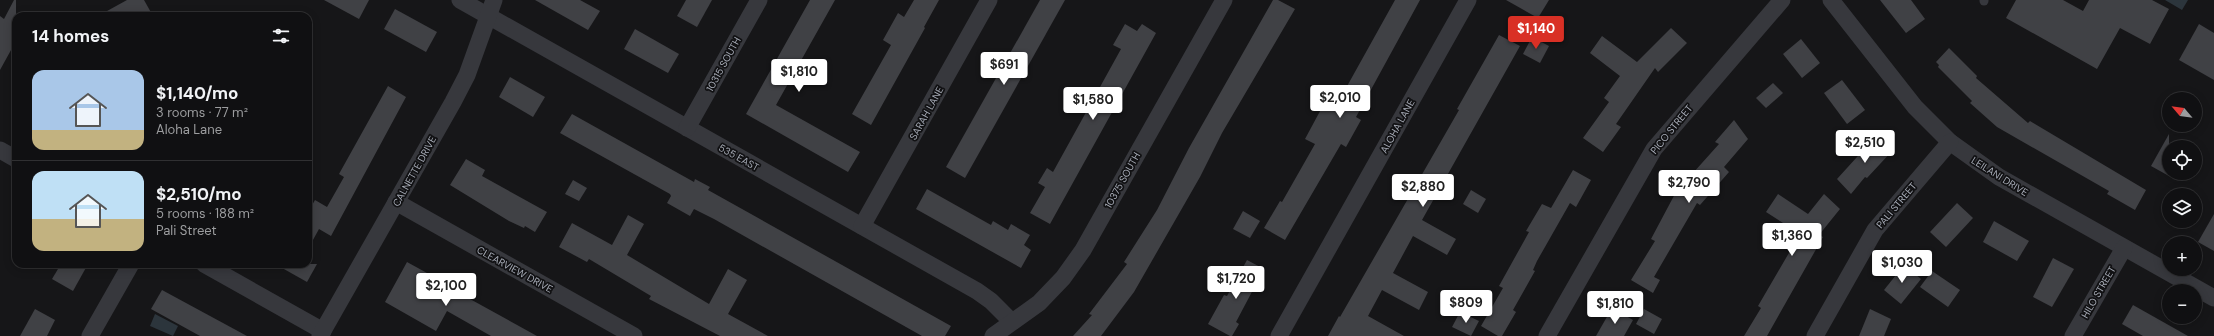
<!DOCTYPE html>
<html lang="en">
<head>
<meta charset="utf-8">
<style>
	:root { --surface:#101012; --page:#19191b; --text:#f1f3f6; --muted:#9c9d9f; --line:#303032; --accent:#d93025 }
	body { margin:0; font-family:"DM Sans",sans-serif; background:var(--page); color:var(--text); height:100vh; display:flex; flex-direction:column; font-size:15px; white-space:nowrap }
	* { box-sizing:border-box; margin:0 }
	p { font-size:13px; color:var(--muted) }
	.icon { flex:none; width:22px; height:22px; fill:none; stroke:currentColor; stroke-width:2; stroke-linecap:round; stroke-linejoin:round }
	.map { position:relative; flex:1; overflow:hidden }
	.drawer { position:absolute; left:12px; top:12px; width:300px; height:256px; display:flex; flex-direction:column; background:var(--surface); border-radius:12px; box-shadow:0 2px 10px #0003,0 0 0 1px var(--line) }
	.drawer>* { flex:none }
	.needle { width:26px; rotate:299deg }
	.controls { position:absolute; left:2162px; top:92px; display:grid; gap:8px }
	.controls a { display:grid; place-items:center; width:40px; height:40px; border-radius:50%; background:var(--surface); box-shadow:0 2px 10px #0003,0 0 0 1px var(--line); font-size:20px }
	.price { position:absolute; translate:-50% -34px; padding:0 9px; border-radius:4px; background:#fff; color:#222; font-size:13px; line-height:26px; filter:drop-shadow(0 1px 2px #0008) }
	.price::after { content:''; position:absolute; left:50%; top:24px; width:12px; height:9px; margin-left:-6px; background:inherit; clip-path:polygon(0 0,100% 0,50% 100%) }
	.price.current { background:var(--accent); color:#fff }
	ul { padding:0; list-style:none }
	li { display:flex; align-items:center; gap:12px; height:100px; padding:0 20px }
	li+li { border-top:1px solid var(--line) }
	li span { display:grid; place-items:center; flex:none; width:112px; height:80px; border-radius:12px; color:#555 }
	li>.icon { margin-inline-start:auto }
	span .icon { width:48px; height:48px; fill:#fffc; stroke-width:1 }
	li b { font-size:17px }
	h2 { display:flex; justify-content:space-between; align-items:center; height:48px; padding:0 20px; font-size:17px }
	.map>svg:first-child { display:block }
</style>
</head>
<body>
<div class="map">
<svg width="2214" height="336" viewBox="0 0 2214 336">
	<rect width="100%" height="100%" fill="#161618"/>
	<g fill="#2c353c">
		<polygon points="2165,0 2188,0 2182,10"/>
		<polygon points="155,314 178,326 173,336 150,326"/>
	</g>
	<g fill="#404145">
		<polygon points="14,0 16,0 16,41 0,70 0,16 4,19"/>
		<polygon points="127,0 144,0 153,16 98,16"/>
		<polygon points="324,0 369,0 359,19"/>
		<polygon points="535,0 580,0 600,11 588,30"/>
		<polygon points="686,0 712,0 697,27 677,16"/>
		<polygon points="810,0 835,0 776,105 860,152 848,172 746,114"/>
		<polygon points="914,0 939,0 924,27 925,28 871,125 852,114 891,45 883,40 898,13 904,17"/>
		<polygon points="1040,0 1065,0 965,178 946,167"/>
		<polygon points="1273,0 1278,0 1295,9 1222,133 1200,177 1134,292 1101,336 1073,336 1092,315 1089,314 1127,264 1124,262 1157,210 1189,148"/>
		<polygon points="1395,0 1420,0 1356,117 1361,120 1346,147 1341,144 1285,240 1264,228 1280,201 1282,202 1315,144 1305,139 1326,100 1336,106"/>
		<polygon points="1506,0 1549,0 1538,18"/>
		<polygon points="1880,0 1911,0 1925,19 1906,33"/>
		<polygon points="2016,0 2063,0 2083,11 2089,0 2152,0 2169,9 2150,44 2120,28 2097,69 2006,18"/>
		<polygon points="395,9 437,32 426,52 384,29"/>
		<polygon points="1125,24 1137,31 1142,24 1156,33 1050,224 1030,213 1045,187 1038,183 1047,168 1053,172 1121,49 1113,45"/>
		<polygon points="2199,24 2214,33 2214,80 2179,60"/>
		<polygon points="1671,28 1687,43 1658,72 1655,68 1616,124 1621,127 1603,152 1583,138 1609,102 1604,98 1620,76 1590,53 1602,36 1637,62"/>
		<polygon points="635,29 679,54 668,73 624,49"/>
		<polygon points="1499,35 1520,46 1422,220 1456,239 1447,255 1413,236 1393,273 1428,292 1419,310 1382,290 1368,316 1404,336 1328,336 1339,316 1340,317 1459,110 1457,109"/>
		<polygon points="1532,37 1549,46 1540,63 1523,54"/>
		<polygon points="1801,39 1820,63 1802,78 1783,54"/>
		<polygon points="1949,48 1977,76 1976,78 2028,123 2030,121 2146,190 2135,210 2107,194 2109,191 1997,127 1970,103 1972,101 1938,67 1939,65 1936,62"/>
		<polygon points="510,77 545,97 533,117 499,97"/>
		<polygon points="1842,80 1865,110 1847,124 1824,93"/>
		<polygon points="1773,83 1783,93 1766,108 1756,98"/>
		<polygon points="388,86 406,97 331,236 319,229 308,249 308,212 315,200 327,207 344,177 339,174"/>
		<polygon points="572,114 694,182 695,179 710,187 708,190 951,326 945,336 922,336 714,219 694,209 690,216 667,203 671,196 670,194 560,133"/>
		<polygon points="1734,120 1748,139 1724,167 1729,172 1700,205 1697,203 1654,277 1660,280 1653,293 1631,280 1655,241 1651,239 1676,192 1719,144 1715,142"/>
		<polygon points="2169,134 2169,176 2151,166"/>
		<polygon points="1877,135 1893,150 1867,178 1865,177 1851,194 1837,179"/>
		<polygon points="466,159 485,170 482,176 547,212 535,232 525,226 524,228 509,221 450,185"/>
		<polygon points="1573,170 1591,180 1576,207 1570,203 1537,261 1533,270 1535,271 1513,310 1516,312 1502,336 1498,336 1481,326 1503,288 1499,286 1529,232 1526,231 1542,204 1551,208"/>
		<polygon points="573,180 587,188 579,201 565,194"/>
		<polygon points="927,189 991,225 993,221 1008,230 1011,224 1030,235 1024,245 1031,250 1021,268 916,209"/>
		<polygon points="1471,190 1486,199 1478,213 1463,204"/>
		<polygon points="1778,194 1808,214 1824,194 1840,209 1819,235 1823,237 1767,336 1744,336 1761,308 1758,306 1800,234 1766,212"/>
		<polygon points="1957,203 1973,218 1946,247 1930,232"/>
		<polygon points="1243,211 1260,221 1250,238 1233,229"/>
		<polygon points="2214,214 2214,251 2198,242"/>
		<polygon points="628,215 644,224 627,255 709,304 728,269 747,280 728,314 768,336 720,336 649,299 651,296 589,259 587,262 559,247 572,223 612,245"/>
		<polygon points="1994,221 2029,241 2017,261 1983,242"/>
		<polygon points="2053,258 2074,269 2052,307 2033,297"/>
		<polygon points="1247,260 1264,269 1236,322 1239,324 1232,336 1230,336 1208,324 1224,295 1227,296"/>
		<polygon points="407,262 427,273 419,287 442,300 450,288 537,336 491,336 447,311 436,331 385,302"/>
		<polygon points="61,264 88,264 73,291 52,279"/>
		<polygon points="275,264 317,264 307,282"/>
		<polygon points="1904,265 1921,279 1901,304 1884,290"/>
		<polygon points="1932,271 1960,290 1948,307 1920,287"/>
		<polygon points="162,290 247,336 200,336 151,309"/>
		<polygon points="2133,305 2188,336 2143,336 2122,324"/>
		<polygon points="1612,308 1633,320 1624,336 1596,336"/>
		<polygon points="35,309 55,320 47,336 20,336"/>
		<polygon points="1644,309 1662,319 1654,334 1636,324"/>
		<polygon points="1870,309 1891,319 1884,336 1859,336"/>
		<polygon points="1460,312 1479,321 1471,336 1452,327"/>
	</g>
	<g fill="none" stroke-linecap="round" stroke-linejoin="round">
		<polyline stroke="#37383d" stroke-width="9" points="1984,1 1984,0"/>
		<g stroke="#37383d" stroke-width="17">
			<polyline points="460,0 977,291 991,301 1012,322"/>
			<polyline points="1831,0 1915,107 1950,142 1999,177 2214,298"/>
			<polyline points="687,128 759,0"/>
			<polyline points="0,150 16,159"/>
			<polyline points="396,202 634,336"/>
			<polyline points="862,226 989,0"/>
			<polyline points="204,264 323,331"/>
			<polyline points="90,336 131,264"/>
			<polyline points="320,336 453,102 467,75 494,0"/>
			<polyline points="993,336 1039,303 1063,278 1083,250 1224,0"/>
			<polyline points="1279,336 1468,0"/>
			<polyline points="1547,336 1654,149 1782,0"/>
			<polyline points="1815,336 1875,230 1950,142"/>
			<polyline points="2073,336 2124,248"/>
		</g>
	</g>
	<g text-anchor="middle" stroke-width="3.5" stroke-linejoin="round" paint-order="stroke">
		<g font-size="10" fill="#a8adb8" stroke="#111113">
			<text transform="translate(723 64) rotate(-61)" y="4">10315 SOUTH</text>
			<text transform="translate(926 113) rotate(-61)" y="4">SARAH LANE</text>
			<text transform="translate(1397 126) rotate(-61)" y="4">ALOHA LANE</text>
			<text transform="translate(1671 129) rotate(-51)" y="4">PICO STREET</text>
			<text transform="translate(739 157) rotate(29)" y="4">535 EAST</text>
			<text transform="translate(414 171) rotate(-61)" y="4">CALNETTE DRIVE</text>
			<text transform="translate(2000 176) rotate(32)" y="4">LEILANI DRIVE</text>
			<text transform="translate(1122 180) rotate(-61)" y="4">10375 SOUTH</text>
			<text transform="translate(1896 205) rotate(-50)" y="4">PALI STREET</text>
			<text transform="translate(515 269) rotate(29)" y="4">CLEARVIEW DRIVE</text>
			<text transform="translate(2098 292) rotate(-60)" y="4">HILO STREET</text>
		</g>
	</g>
</svg>
<div class="controls">
<a><svg class="needle" viewBox="-14 -14 28 28"><path d="M0-13l5 13h-10z" fill="#e53935"/><path d="M0 13l5-13h-10z" fill="#9c9d9f"/></svg></a>
<a><svg class="icon" aria-label="locate" viewBox="0 0 24 24"><circle cx="12" cy="12" r="6"/><path d="M12 2v4M12 18v4M2 12h4M18 12h4"/></svg></a>
<a><svg class="icon" aria-label="layers" viewBox="0 0 24 24"><path d="M12 4l9 5-9 5-9-5zM3 14l9 5 9-5"/></svg></a>
<a>+</a>
<a>−</a>
</div>
<b class="price current" style="left:1536px;top:50px">$1,140</b>
<b class="price" style="left:1004px;top:86px">$691</b>
<b class="price" style="left:799px;top:93px">$1,810</b>
<b class="price" style="left:1340px;top:119px">$2,010</b>
<b class="price" style="left:1093px;top:121px">$1,580</b>
<b class="price" style="left:1865px;top:164px">$2,510</b>
<b class="price" style="left:1689px;top:204px">$2,790</b>
<b class="price" style="left:1423px;top:208px">$2,880</b>
<b class="price" style="left:1792px;top:257px">$1,360</b>
<b class="price" style="left:1902px;top:284px">$1,030</b>
<b class="price" style="left:1236px;top:300px">$1,720</b>
<b class="price" style="left:446px;top:307px">$2,100</b>
<b class="price" style="left:1466px;top:324px">$809</b>
<b class="price" style="left:1615px;top:325px">$1,810</b>
<section class="drawer">
<h2>14 homes<svg class="icon" aria-label="filters" viewBox="0 0 24 24"><path d="M4 7h16M4 17h16"/><circle cx="9" cy="7" r="2"/><circle cx="15" cy="17" r="2"/></svg></h2>
<ul>
<li><span style="background:linear-gradient(#a9c7e8 75%,#c2b280 0)"><svg class="icon" aria-label="home" viewBox="0 0 24 24"><path d="M3 11l9-7 9 7M6 9v11h12V9"/></svg></span><div><b>$1,140/mo</b><p>3 rooms · 77 m²</p><p>Aloha Lane</p></div></li>
<li><span style="background:linear-gradient(#bfe0f5 60%,#c2b280 0)"><svg class="icon" aria-label="home" viewBox="0 0 24 24"><path d="M3 11l9-7 9 7M6 9v11h12V9"/></svg></span><div><b>$2,510/mo</b><p>5 rooms · 188 m²</p><p>Pali Street</p></div></li>
</ul>
</section>
</div>
</body>
</html>
